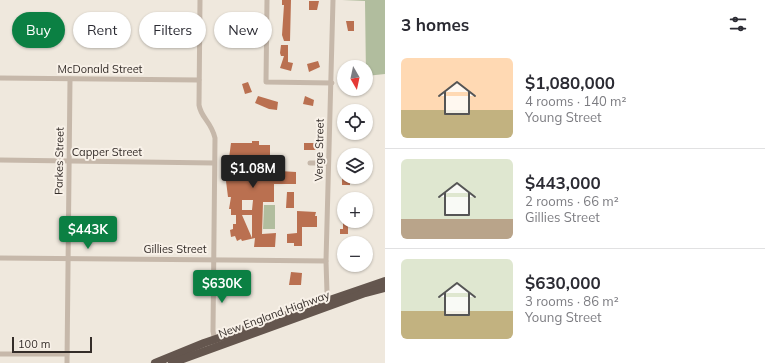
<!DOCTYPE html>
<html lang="en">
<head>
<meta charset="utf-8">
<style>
	:root { --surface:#fff; --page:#f2f2f3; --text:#2b2b33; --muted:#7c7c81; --line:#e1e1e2; --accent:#0b8043 }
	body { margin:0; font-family:Mulish,sans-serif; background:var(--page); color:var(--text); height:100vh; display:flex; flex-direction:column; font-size:15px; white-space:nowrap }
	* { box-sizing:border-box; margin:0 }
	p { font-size:13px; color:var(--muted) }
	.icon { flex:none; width:22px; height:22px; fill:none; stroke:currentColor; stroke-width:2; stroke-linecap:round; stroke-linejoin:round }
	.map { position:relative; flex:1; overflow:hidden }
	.sheet { display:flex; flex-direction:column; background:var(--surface); width:380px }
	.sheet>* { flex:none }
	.guide { position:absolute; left:12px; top:12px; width:313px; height:36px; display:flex; gap:8px }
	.needle { width:26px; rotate:171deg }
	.controls { position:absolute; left:337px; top:60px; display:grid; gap:8px }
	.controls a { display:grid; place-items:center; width:36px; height:36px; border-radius:50%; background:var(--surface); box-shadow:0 1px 3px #0004; font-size:20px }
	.scale { position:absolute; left:12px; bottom:10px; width:80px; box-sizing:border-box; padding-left:4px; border:2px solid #342d29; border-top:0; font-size:11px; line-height:14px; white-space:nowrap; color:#342d29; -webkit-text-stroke:3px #f8f1e8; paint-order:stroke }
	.price { position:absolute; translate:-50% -34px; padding:0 9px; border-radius:4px; background:var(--accent); color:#fff; font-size:13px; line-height:26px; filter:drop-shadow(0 1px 2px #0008) }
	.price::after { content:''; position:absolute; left:50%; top:24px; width:12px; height:9px; margin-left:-6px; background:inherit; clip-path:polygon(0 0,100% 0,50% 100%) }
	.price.active { background:#222; color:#fff }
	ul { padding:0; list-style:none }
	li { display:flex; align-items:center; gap:12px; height:100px; padding:0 16px }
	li+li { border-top:1px solid var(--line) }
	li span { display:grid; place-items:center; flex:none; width:112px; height:80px; border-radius:6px; color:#555 }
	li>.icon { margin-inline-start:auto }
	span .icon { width:48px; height:48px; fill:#fffc; stroke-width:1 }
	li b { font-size:17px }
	h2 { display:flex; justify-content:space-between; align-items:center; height:48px; padding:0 16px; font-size:17px }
	.chip { padding:0 14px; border-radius:18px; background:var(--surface); box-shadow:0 1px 3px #0004; font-size:14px; line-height:36px }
	.chip.active { background:var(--accent); color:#fff }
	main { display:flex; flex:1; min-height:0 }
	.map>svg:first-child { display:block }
</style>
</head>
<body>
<main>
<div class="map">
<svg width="385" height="363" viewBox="0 0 385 363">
	<rect width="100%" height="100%" fill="#efe8dd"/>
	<g fill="#b1bd9e">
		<polygon points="342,0 385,0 385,74 366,76 365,1"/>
		<polygon points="264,205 275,205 275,229 263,229"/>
	</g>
	<g fill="#ba7050" fill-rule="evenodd">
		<polygon points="282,0 291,0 290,41 284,41 282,35 284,5 282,5"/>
		<polygon points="309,1 319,1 317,10 309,10"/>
		<polygon points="246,20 252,20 253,26 262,27 262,31 246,30"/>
		<polygon points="346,21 354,21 354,31 348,31"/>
		<polygon points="281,45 288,45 288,62 293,63 291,71 280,68 284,56 281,56 280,53"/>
		<polygon points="318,61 320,67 309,72 307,64"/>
		<polygon points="248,82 252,92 245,94 242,84"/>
		<polygon points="258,96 278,102 277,110 269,109 255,103"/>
		<polygon points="305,96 314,100 313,106 303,104"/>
		<path d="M 252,141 L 259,141 L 259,145 L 270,145 L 270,159 L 280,158 L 280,171 L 296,172 L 296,184 L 274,184 L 274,202 L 263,202 L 262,234 L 276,233 L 275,247 L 254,247 L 255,238 L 242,241 L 241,239 L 237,241 L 235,236 L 231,237 L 230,230 L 233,229 L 233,224 L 236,224 L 236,215 L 231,215 L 231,209 L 229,209 L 231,197 L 228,197 L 226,181 L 231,143 L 252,143 ZM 237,161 L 259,162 L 243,178 L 243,172 L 238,172 L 237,170 ZM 242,200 L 253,200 L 252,210 L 242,210 ZM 242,215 L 252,215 L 252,238 Z"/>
		<rect x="304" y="143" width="12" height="7"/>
		<rect x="342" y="177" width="8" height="8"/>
		<polygon points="287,192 294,192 294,208 286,208"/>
		<polygon points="297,211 316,212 315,216 317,216 317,227 302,227 302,246 294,246 294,243 287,243 287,234 297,233"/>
		<polygon points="343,221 348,221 348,234 340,234 340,229 343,229"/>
		<polygon points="291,272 302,273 301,285 289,285"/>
	</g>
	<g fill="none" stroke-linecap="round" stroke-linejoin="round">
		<g stroke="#c6b8aa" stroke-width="5">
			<path d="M 200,0 L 199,105 C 201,118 211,121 215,138 L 213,331 L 215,342"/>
			<polyline points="267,0 266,82 332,83"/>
			<polyline points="0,78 199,80"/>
			<polyline points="0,160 214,163"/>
			<polyline points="310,163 328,163"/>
			<polyline points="0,258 326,261"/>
			<polyline points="329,299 327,293 326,261 333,0"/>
			<polyline points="0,354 67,354"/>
			<polyline points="67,363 70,79"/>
		</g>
		<g stroke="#64564e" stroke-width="8">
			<polyline points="155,363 204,343 385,281"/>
			<polyline points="172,363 365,293 385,288"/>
		</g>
	</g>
	<g text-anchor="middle" stroke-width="4" stroke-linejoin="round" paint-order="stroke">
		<g font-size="11" fill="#342d29" stroke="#f8f1e8">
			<text x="100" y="73">McDonald Street</text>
			<text transform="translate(319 150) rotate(-89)" y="4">Verge Street</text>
			<text x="107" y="156">Capper Street</text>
			<text transform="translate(59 161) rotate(-89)" y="4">Parkes Street</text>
			<text x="175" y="253">Gillies Street</text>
			<text transform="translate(274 314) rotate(-20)" y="4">New England Highway</text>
		</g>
	</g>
</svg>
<div class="controls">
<a><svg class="needle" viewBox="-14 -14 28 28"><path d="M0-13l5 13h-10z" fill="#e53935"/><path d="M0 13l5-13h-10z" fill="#7c7c81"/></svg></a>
<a><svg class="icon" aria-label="locate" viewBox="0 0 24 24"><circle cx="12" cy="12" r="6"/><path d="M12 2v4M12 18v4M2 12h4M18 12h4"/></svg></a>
<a><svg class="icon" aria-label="layers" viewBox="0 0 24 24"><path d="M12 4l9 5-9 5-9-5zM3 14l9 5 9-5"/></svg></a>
<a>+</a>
<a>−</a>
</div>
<div class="scale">100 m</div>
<b class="price active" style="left:253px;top:189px">$1.08M</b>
<b class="price" style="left:88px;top:250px">$443K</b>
<b class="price" style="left:222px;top:304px">$630K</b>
<div class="guide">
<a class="chip active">Buy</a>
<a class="chip">Rent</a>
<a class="chip">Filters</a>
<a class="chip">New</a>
</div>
</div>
<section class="sheet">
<h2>3 homes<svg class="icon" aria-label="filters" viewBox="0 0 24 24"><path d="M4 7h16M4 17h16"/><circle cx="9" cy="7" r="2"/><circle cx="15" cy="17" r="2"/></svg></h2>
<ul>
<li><span style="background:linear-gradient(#ffd9b3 65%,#c2b280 0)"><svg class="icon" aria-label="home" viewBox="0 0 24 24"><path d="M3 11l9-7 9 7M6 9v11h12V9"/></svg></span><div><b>$1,080,000</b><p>4 rooms · 140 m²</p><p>Young Street</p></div></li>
<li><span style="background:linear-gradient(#dfe7d0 75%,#b9a48a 0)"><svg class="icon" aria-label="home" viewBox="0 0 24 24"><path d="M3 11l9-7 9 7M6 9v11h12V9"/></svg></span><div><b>$443,000</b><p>2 rooms · 66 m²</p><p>Gillies Street</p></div></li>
<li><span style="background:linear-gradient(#dfe7d0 65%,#c2b280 0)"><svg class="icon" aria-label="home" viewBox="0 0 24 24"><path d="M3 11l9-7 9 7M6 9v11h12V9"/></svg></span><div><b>$630,000</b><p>3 rooms · 86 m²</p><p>Young Street</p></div></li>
</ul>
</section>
</main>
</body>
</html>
